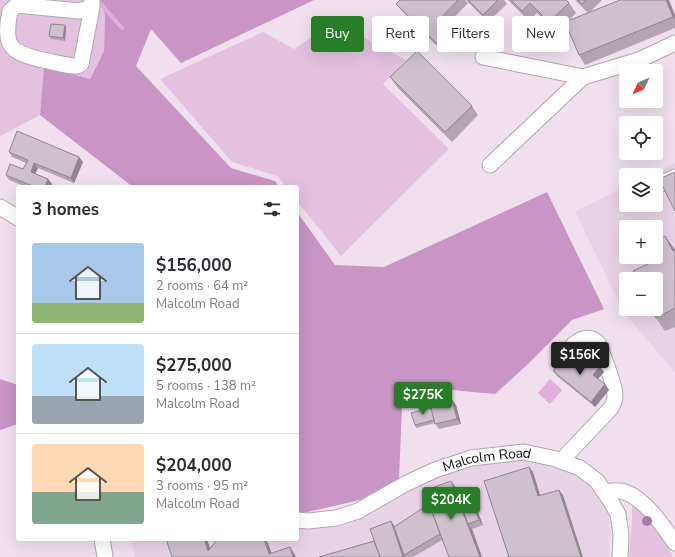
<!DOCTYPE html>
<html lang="en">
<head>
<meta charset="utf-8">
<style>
	:root { --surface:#fff; --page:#f7f7f7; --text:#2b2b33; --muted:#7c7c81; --line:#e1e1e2; --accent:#2a7d28 }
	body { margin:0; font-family:"Nunito Sans",sans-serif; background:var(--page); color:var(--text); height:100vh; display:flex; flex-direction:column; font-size:15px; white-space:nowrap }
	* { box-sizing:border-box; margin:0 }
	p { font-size:13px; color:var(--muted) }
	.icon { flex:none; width:22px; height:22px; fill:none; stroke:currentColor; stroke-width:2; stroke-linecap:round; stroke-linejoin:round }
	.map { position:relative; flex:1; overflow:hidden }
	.panel { position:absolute; left:16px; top:185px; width:283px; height:356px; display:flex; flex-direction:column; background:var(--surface); border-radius:4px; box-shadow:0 4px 16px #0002 }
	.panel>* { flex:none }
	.top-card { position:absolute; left:311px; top:16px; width:304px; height:36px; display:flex; gap:8px }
	.needle { width:26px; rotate:225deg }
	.fabs { position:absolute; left:619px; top:64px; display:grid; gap:8px }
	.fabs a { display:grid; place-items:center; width:44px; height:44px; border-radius:4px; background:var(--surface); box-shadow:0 4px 16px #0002; font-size:20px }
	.price { position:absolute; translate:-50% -34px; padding:0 9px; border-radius:4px; background:var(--accent); color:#fff; font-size:13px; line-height:26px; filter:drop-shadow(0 1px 2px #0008) }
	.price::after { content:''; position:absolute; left:50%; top:24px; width:12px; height:9px; margin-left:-6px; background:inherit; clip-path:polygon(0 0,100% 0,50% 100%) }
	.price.active { background:#222; color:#fff }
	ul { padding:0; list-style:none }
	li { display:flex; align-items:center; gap:12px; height:100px; padding:0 16px }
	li+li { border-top:1px solid var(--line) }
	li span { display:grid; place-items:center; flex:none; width:112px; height:80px; border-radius:4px; color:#555 }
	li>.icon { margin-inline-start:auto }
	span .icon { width:48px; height:48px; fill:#fffc; stroke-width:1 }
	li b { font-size:17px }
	h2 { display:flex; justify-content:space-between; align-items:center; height:48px; padding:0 16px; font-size:17px }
	.pill { padding:0 14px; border-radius:4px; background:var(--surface); box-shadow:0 4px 16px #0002; font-size:14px; line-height:36px }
	.pill.active { background:var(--accent); color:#fff }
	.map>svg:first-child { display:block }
</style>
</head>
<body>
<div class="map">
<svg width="675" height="557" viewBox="0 0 675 557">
	<rect width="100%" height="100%" fill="#f0e0ee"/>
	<g fill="#e8d3e6" fill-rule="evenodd">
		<path d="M 675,163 L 675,373 L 623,311 L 575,211 L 626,187 L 626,205 L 656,205 L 656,175 L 651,175 ZM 626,227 L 656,227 L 656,257 L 626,257 ZM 626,279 L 656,279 L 656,309 L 626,309 Z"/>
		<polygon points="524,452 580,468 610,500 609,557 135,557 131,539 297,539 297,521 329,523 435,470"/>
	</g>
	<g fill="#e4c0e1">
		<polygon points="0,0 100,0 105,15 104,51 90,79 18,56 44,66 40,115 0,136"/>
		<polygon points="334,22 406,60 383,84 449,149 341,256 297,201 297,187 286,187 277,176 232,162 160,79 263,32 294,49"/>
		<path d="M 632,501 C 650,518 663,534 673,557 L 629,557 L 632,520 Z"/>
	</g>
	<g fill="#c895c4">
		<polygon points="100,0 314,0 181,63 151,29 136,66 231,168 275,181 279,187 133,187 40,115 44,66 90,79 104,51 105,15"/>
		<polygon points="547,192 604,309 572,320 527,365 495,394 462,391 403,383 399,479 360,500 303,513 297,512 297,212 335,265 384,267"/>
		<polygon points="0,379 18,385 18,424 0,430"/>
	</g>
	<polygon fill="#e3aede" points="550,379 562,390 550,404 538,393"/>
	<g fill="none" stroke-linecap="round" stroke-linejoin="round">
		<polyline stroke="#e3aede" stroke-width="4" points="97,0 122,28"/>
		<defs>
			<g id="minor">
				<path d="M 92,7 L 79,11 L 17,5 L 10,11 C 3,47 10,52 43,60 C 54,62 66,66 77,66 L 81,64 L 82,59 L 92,7 L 92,0"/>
				<polyline points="483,57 583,77 639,60 675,43"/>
				<polyline points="490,165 583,77"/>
				<polyline points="656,186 675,177"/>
				<polyline points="0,207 18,218"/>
				<path d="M 561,461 L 611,408 C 613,404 615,401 615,396 C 615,383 603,356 598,343 C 590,335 581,338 573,345 L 573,355"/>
				<path d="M 604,492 C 609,491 615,490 620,491 C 642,494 663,526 675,543"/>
				<path id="s1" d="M 297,520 L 308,521 L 336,518 L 358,511 L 405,484 L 435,470 L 471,458 L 524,452 L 556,459 L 580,468 L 597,481 L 610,500 L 618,514 L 621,535 L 620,557"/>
				<polyline points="102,539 105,557"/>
			</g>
		</defs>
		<use href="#minor" stroke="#b3a5b2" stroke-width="17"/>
		<use href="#minor" stroke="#fff" stroke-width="15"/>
	</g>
	<circle fill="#a57ca3" cx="647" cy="521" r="5"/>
	<g fill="#b2a5b0">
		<polygon points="400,0 465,0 468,3 446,26 450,30 455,37 442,51 402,11 396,4"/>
		<polygon points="466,0 504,0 507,4 488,22"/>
		<polygon points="508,0 566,0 569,3 576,13 567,22 588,13 575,0 602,0 590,12 675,15 675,28 585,65 579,55 565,23 556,32 537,13 529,21"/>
		<polygon points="65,25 66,28 65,41 51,39 49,36"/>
		<polygon points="390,77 472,106 478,115 452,142 397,87"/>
		<polygon points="9,152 83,162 74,183 38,168 35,174 48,179 52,184 51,187 26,187 9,180 6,175 23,169 26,163 12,157"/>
		<polygon points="665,236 675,250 675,327 665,331 656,318 650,263 656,257"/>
		<polygon points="580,364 600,367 604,372 598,379 605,384 609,390 595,407 557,376 553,371"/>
		<polygon points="452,400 456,405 461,424 439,429 435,423 416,428 415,425 431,408"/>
		<polygon points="457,489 458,493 467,490 471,495 483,525 472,529 482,557 449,557 442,540 413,557 319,557 374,541 391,521 395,527"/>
	</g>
	<g fill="#918690">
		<polygon points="666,0 669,0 675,15 675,20 673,17"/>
		<polygon points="65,25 66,28 65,41 63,38"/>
		<polygon points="79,157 83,162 74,183 71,178"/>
		<polygon points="34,163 38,168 34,177 31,172"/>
		<polygon points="48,179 52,184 51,187 45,187"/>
		<polygon points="665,236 675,250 673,251"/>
		<polygon points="600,367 604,372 597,380 593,375"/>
		<polygon points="605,384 609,390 595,407 591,402"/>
		<polygon points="452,400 456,405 461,424 457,419"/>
		<polygon points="529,467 533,472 542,501 538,496"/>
		<polygon points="451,481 457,489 470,523 468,524 472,529 482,557 480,557"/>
		<polygon points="467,490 471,495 483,525 479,520"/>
		<polygon points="559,490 563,495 583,557 581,557"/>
		<polygon points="391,521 396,529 404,555 405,557 403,557"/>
		<polygon points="204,539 207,539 213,557 208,551"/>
		<polygon points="264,539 265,539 268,543 273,557 269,554"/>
		<polygon points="290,547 295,555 296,557 293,557"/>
	</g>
	<g fill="#cfc0cd" stroke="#918690">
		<polygon points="400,0 458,0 439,20 450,30 436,43 396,4"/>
		<polygon points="468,0 498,0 483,15"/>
		<polygon points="511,0 566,0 569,3 549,22 530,3 522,11"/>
		<polygon points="578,0 586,0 582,4"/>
		<polygon points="620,0 666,0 673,17 579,55 565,22"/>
		<polygon points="51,24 65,25 63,38 49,36"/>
		<polygon points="417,51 472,106 445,132 390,77"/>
		<polygon points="17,131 79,157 71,178 34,163 31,172 48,179 45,187 35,187 6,175 10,164 23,169 28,160 9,152"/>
		<polygon points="675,172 675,211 659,179"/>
		<polygon points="665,236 673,251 675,250 675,308 656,318 652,309 656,309 656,279 637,279 633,271 650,263 647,258 648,257 656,257 656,240"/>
		<polygon points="567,353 580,364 587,356 600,367 593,375 605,384 591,402 553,371"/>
		<polygon points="452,400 457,419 435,424 430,406"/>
		<polygon points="431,408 434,420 415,425 411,413"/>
		<polygon points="529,467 538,496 559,490 581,557 507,557 509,557 484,481"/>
		<polygon points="451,481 480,557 449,557 424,491"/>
		<polygon points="467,490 479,520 468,524 457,494"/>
		<polygon points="429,504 440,534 404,555 394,527"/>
		<polygon points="391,521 403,557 380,557 370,529"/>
		<polygon points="166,539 204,539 208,551 218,539 264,539 269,554 290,547 293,557 172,557"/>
		<polygon points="374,541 380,557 319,557"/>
	</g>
	<g text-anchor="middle" stroke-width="3" stroke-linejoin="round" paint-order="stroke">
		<g font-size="14" fill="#120d12" stroke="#fdeefc">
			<text dy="5" stroke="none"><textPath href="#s1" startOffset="203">Malcolm Road</textPath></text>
		</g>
	</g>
</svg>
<div class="fabs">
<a><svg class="needle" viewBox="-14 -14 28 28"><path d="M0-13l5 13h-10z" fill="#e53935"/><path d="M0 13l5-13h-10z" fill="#7c7c81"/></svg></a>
<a><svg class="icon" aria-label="locate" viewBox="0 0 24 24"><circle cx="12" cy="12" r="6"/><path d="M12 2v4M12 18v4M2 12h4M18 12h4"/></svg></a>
<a><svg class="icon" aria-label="layers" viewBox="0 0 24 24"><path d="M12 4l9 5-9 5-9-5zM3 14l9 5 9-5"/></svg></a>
<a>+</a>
<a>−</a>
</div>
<b class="price active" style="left:580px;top:376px">$156K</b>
<b class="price" style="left:423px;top:416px">$275K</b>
<b class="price" style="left:451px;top:521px">$204K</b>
<div class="top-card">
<a class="pill active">Buy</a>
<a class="pill">Rent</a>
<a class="pill">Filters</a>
<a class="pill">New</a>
</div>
<section class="panel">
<h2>3 homes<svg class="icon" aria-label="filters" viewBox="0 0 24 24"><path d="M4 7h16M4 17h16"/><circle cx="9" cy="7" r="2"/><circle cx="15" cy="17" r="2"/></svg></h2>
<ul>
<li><span style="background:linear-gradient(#a9c7e8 75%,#8fb573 0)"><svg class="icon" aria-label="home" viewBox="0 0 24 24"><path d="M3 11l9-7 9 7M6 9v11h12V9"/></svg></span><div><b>$156,000</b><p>2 rooms · 64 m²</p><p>Malcolm Road</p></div></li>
<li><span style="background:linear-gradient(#bfe0f5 65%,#9aa5b1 0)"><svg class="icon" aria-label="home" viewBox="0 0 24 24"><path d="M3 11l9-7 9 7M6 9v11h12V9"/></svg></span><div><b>$275,000</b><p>5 rooms · 138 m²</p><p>Malcolm Road</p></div></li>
<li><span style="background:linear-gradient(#ffd9b3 60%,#7fa58c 0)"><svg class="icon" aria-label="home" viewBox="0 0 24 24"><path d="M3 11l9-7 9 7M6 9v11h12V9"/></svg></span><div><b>$204,000</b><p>3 rooms · 95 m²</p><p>Malcolm Road</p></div></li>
</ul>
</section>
</div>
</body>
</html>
